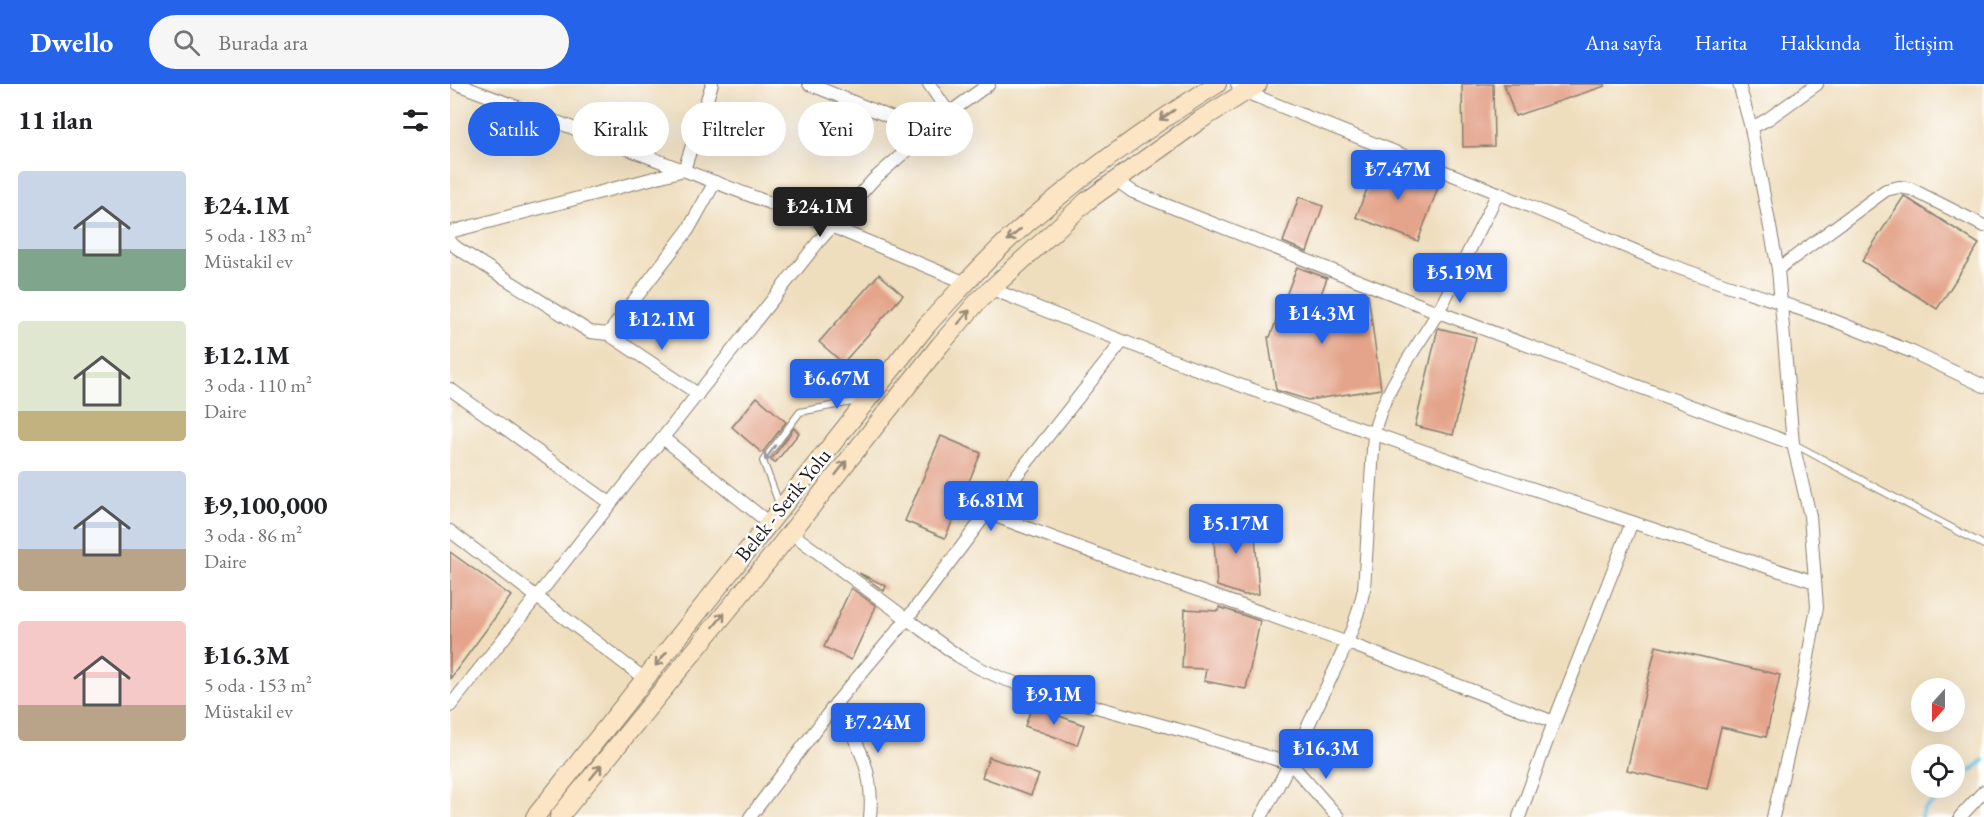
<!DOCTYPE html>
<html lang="tr">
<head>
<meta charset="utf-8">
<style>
	:root { --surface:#fff; --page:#f6f6f6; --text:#202124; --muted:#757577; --accent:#2563eb }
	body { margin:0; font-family:"EB Garamond",serif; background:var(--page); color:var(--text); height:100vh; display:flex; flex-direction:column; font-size:22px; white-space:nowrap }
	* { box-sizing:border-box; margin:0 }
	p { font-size:20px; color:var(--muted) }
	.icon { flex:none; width:33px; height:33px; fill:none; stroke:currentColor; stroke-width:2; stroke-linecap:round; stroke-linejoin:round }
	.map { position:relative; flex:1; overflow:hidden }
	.sheet { display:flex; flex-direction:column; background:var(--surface); width:450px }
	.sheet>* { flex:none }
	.guide { position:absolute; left:18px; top:18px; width:570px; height:54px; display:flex; gap:12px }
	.needle { width:39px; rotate:201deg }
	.controls { position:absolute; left:1461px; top:594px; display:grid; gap:12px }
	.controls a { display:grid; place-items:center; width:54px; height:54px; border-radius:50%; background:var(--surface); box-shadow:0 6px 24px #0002; font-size:30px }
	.price { position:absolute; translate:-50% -51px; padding:0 14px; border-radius:6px; background:var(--accent); color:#fff; font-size:20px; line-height:39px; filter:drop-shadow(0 2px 3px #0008) }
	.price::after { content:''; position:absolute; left:50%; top:36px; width:18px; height:14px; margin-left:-9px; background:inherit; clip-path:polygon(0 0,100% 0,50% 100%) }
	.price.on { background:#222; color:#fff }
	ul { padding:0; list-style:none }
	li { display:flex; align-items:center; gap:18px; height:150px; padding:0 18px }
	li span { display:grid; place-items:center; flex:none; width:168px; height:120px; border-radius:6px; color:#555 }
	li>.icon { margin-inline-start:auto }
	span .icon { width:72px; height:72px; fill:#fffc; stroke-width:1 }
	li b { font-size:26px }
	h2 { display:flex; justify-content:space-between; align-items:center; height:72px; padding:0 18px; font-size:26px }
	.pill { padding:0 21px; border-radius:27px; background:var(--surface); box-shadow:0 6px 24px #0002; font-size:21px; line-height:54px }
	.pill.on { background:var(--accent); color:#fff }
	header { display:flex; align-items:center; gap:36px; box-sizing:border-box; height:84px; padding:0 30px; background:var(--accent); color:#fff }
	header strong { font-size:28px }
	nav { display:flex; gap:33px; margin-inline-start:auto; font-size:21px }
	.search { width:420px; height:54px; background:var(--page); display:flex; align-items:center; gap:15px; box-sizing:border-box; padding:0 21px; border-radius:33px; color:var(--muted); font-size:22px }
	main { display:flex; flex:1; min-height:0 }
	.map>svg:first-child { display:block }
</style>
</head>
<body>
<header>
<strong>Dwello</strong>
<div class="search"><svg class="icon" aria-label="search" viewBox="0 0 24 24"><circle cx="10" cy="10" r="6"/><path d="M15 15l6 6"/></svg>Burada ara</div>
<nav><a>Ana sayfa</a><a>Harita</a><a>Hakkında</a><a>İletişim</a></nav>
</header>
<main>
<section class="sheet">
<h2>11 ilan<svg class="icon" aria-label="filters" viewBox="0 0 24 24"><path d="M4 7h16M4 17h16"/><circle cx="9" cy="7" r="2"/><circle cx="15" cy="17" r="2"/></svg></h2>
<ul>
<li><span style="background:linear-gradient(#c9d6e8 65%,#7fa58c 0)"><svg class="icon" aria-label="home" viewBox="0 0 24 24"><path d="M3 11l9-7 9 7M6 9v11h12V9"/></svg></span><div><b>₺24.1M</b><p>5 oda · 183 m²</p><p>Müstakil ev</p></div></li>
<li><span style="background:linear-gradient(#dfe7d0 75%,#c2b280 0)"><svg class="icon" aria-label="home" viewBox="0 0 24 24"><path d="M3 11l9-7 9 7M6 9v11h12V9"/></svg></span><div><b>₺12.1M</b><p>3 oda · 110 m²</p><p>Daire</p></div></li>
<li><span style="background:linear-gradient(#c9d6e8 65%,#b9a48a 0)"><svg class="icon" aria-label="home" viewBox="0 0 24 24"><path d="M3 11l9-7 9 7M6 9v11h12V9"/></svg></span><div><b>₺9,100,000</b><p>3 oda · 86 m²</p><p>Daire</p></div></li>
<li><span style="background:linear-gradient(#f6c9c9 70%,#b9a48a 0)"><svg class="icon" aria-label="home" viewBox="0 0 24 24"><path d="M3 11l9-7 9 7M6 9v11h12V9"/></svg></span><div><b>₺16.3M</b><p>5 oda · 153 m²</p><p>Müstakil ev</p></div></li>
</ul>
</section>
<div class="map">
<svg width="1534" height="733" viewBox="0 0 1534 733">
	<rect width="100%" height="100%" fill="#fff"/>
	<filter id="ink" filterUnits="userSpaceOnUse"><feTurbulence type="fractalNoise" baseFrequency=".0167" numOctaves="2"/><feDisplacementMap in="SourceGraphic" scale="12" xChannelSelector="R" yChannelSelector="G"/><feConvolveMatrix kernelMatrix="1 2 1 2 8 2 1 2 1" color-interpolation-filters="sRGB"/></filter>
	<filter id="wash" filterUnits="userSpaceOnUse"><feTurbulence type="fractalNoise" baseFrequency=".008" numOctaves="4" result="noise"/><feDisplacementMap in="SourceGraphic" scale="24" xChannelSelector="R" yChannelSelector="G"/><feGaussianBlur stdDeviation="1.35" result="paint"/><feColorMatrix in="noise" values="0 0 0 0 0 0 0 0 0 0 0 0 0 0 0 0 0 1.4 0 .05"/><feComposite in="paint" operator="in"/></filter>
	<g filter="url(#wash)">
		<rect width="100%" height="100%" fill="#efdebe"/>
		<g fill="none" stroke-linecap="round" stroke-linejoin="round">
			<g stroke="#69c1e6" stroke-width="4">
				<polyline points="1504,701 1534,676"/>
				<polyline points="1471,733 1474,726 1501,704"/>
			</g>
		</g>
		<g id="blocks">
			<g fill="#e4a48b">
				<polygon points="1012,0 1043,0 1044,62 1013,63"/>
				<polygon points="1054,0 1155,0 1155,2 1065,32"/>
				<polygon points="928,77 989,101 968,157 906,133"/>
				<polygon points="1454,112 1529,160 1487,225 1412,177"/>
				<polygon points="849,113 873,122 857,168 833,158"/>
				<polygon points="847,183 877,194 861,238 899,232 897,214 918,210 931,305 858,316 826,306 818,253 820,253"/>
				<polygon points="429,190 453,211 393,279 369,258"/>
				<polygon points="988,244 1026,253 1003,351 965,342"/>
				<polygon points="307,313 336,338 312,369 282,343"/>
				<polygon points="344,344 349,349 325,379 321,376"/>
				<polygon points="491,352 531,369 495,454 455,437"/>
				<polygon points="762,427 783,436 804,435 809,510 794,511 767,502"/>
				<polygon points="0,468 61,512 0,595"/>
				<polygon points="409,489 436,502 434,507"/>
				<polygon points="401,504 426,522 401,576 374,563"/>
				<polygon points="769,523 810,537 796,605 754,597 756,585 732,584 735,525 768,527"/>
				<polygon points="1206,562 1330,591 1316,653 1271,643 1257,705 1177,686"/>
				<polygon points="582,622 634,641 627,661 575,642"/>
				<polygon points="539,673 589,691 581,711 532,693"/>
			</g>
		</g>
	</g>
	<g filter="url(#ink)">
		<use href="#blocks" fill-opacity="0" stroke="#867d6d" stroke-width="1.5"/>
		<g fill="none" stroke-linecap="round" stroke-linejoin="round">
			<defs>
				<g id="service">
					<polyline points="1344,360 1534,461"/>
					<polyline points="330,422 313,377 350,328 412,316"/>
				</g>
				<g id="minor">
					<polyline points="7,0 383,143 516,199"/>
					<polyline points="359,0 477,48"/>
					<polyline points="479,0 499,29"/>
					<polyline points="787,0 795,8 1048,109 1212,178 1274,200 1380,235 1462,268 1534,302"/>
					<polyline points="1289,0 1301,44 1328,185 1343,360 1360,432 1367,523 1350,618 1323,733"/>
					<polyline points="1301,44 1318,35 1367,0"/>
					<polyline points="234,86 262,0"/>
					<polyline points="666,96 683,108 988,228 1343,360"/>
					<polyline points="0,148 234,86"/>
					<polyline points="0,158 7,164 140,248 158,250 248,310"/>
					<polyline points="1328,185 1436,106 1449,103 1461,105 1534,142"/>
					<path d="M 542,205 C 712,275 885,337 1060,397 C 1161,431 1263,466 1365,498"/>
					<polyline points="158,250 238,146 265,98"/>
					<polyline points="0,305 160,419"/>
					<polyline points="213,354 319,439"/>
					<polyline points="537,429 690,486 898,559 1104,638"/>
					<polyline points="0,447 195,595"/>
					<polyline points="340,448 457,535 508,572 529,584 551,594 592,608 744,650 841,680 888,733"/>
					<path d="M 386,619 C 407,658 425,687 420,733"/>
					<polyline points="0,622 369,157 423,96 499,29 539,0"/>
					<polyline points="300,733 386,619 457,535 537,429 672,258"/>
					<path d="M 811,733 C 832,696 850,659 868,621 C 887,580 904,550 914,505 L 924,350 C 932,307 966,266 988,228 C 1009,189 1028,148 1048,109"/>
					<polyline points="1069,733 1104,638 1182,438"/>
					<polyline points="1510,733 1534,707"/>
				</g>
				<g id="secondary">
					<path d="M 85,733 L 477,241 C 504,212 530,182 559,155 C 623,97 693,46 767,0"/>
					<polyline points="109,733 322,472 490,261 529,216 637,117 750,36 808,0"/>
				</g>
			</defs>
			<use href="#service" stroke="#867d6d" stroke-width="8"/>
			<use href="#minor" stroke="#867d6d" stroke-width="14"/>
			<use href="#secondary" stroke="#867d6d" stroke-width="20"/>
			<use href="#service" stroke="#fff" stroke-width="6"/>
			<use href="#minor" stroke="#fff" stroke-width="12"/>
			<use href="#secondary" stroke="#fce5c4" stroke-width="18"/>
		</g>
		<defs><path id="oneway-shaft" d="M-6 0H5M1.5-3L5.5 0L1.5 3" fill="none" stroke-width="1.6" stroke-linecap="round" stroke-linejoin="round" transform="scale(1.5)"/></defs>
		<g stroke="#978b78">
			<use href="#oneway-shaft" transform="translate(717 31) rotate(146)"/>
			<use href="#oneway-shaft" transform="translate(564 151) rotate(139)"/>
			<use href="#oneway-shaft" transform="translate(514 233) rotate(-49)"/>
			<use href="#oneway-shaft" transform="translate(391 384) rotate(-52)"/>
			<use href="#oneway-shaft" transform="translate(269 536) rotate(-51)"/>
			<use href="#oneway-shaft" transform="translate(211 575) rotate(129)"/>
			<use href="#oneway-shaft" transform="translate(146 688) rotate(-51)"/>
		</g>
		<use stroke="#999" href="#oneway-shaft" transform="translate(320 369) rotate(125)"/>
	</g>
	<g text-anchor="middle" stroke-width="5" stroke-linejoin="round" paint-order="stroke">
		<g font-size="21" fill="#1c1c1c" stroke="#fff">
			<text transform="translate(333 421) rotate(-51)" y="7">Belek - Serik Yolu</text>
		</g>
	</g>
</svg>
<div class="controls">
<a><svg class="needle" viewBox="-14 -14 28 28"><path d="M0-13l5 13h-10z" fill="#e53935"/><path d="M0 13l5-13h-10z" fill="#757577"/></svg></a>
<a><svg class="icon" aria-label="locate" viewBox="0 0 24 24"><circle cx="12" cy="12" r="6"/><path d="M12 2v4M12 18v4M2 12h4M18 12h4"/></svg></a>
</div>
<b class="price" style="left:948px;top:117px">₺7.47M</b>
<b class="price on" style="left:370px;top:154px">₺24.1M</b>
<b class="price" style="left:1010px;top:220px">₺5.19M</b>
<b class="price" style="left:872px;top:261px">₺14.3M</b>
<b class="price" style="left:212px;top:267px">₺12.1M</b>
<b class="price" style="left:387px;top:326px">₺6.67M</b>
<b class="price" style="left:541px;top:448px">₺6.81M</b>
<b class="price" style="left:786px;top:471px">₺5.17M</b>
<b class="price" style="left:604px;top:642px">₺9.1M</b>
<b class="price" style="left:428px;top:670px">₺7.24M</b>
<b class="price" style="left:876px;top:696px">₺16.3M</b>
<div class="guide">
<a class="pill on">Satılık</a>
<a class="pill">Kiralık</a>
<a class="pill">Filtreler</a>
<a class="pill">Yeni</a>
<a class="pill">Daire</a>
</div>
</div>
</main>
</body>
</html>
